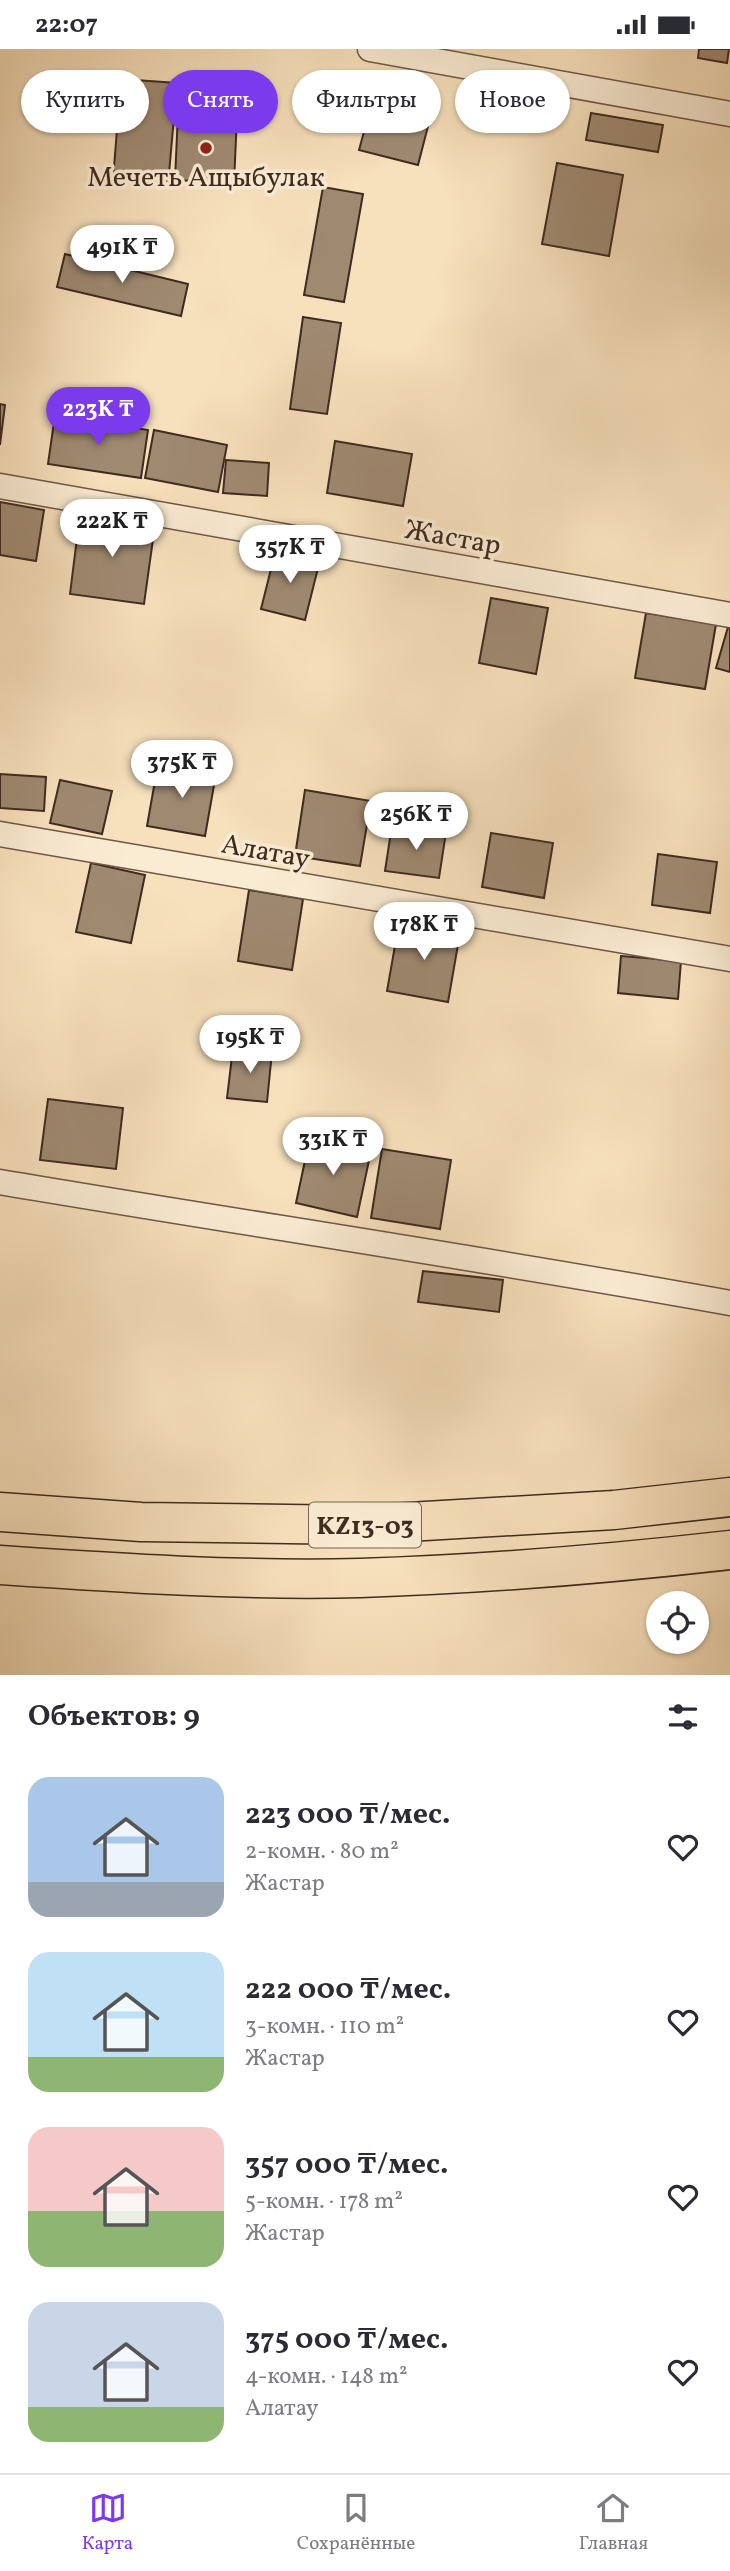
<!DOCTYPE html>
<html lang="ru">
<head>
<meta charset="utf-8">
<style>
	:root { --surface:#fff; --page:#f7f7f7; --text:#2b2b33; --muted:#7c7c81; --line:#e1e1e2; --accent:#7c3aed }
	body { margin:0; font-family:Vollkorn,serif; background:var(--page); color:var(--text); height:100vh; display:flex; flex-direction:column; font-size:26px; white-space:nowrap }
	* { box-sizing:border-box; margin:0 }
	p { font-size:23px; color:var(--muted) }
	.icon { flex:none; width:38px; height:38px; fill:none; stroke:currentColor; stroke-width:2; stroke-linecap:round; stroke-linejoin:round }
	.map { position:relative; height:1626px; overflow:hidden }
	.sheet { display:flex; flex-direction:column; background:var(--surface); flex:1 }
	.sheet>* { flex:none }
	.top-card { position:absolute; left:21px; top:21px; width:690px; height:63px; display:flex; gap:14px }
	.tools { position:absolute; left:646px; top:1542px; display:grid; gap:14px }
	.tools a { display:grid; place-items:center; width:63px; height:63px; border-radius:50%; background:var(--surface); box-shadow:0 2px 5px #0004; font-size:35px }
	.price { position:absolute; translate:-50% -60px; padding:0 16px; border-radius:24px; background:#fff; color:#222; font-size:23px; line-height:46px; filter:drop-shadow(0 2px 4px #0008) }
	.price::after { content:''; position:absolute; left:50%; top:42px; width:21px; height:16px; margin-left:-10px; background:inherit; clip-path:polygon(0 0,100% 0,50% 100%) }
	.price.on { background:var(--accent); color:#fff }
	ul { padding:0; list-style:none }
	li { display:flex; align-items:center; gap:21px; height:175px; padding:0 28px }
	li span { display:grid; place-items:center; flex:none; width:196px; height:140px; border-radius:21px; color:#555 }
	li>.icon { margin-inline-start:auto }
	span .icon { width:84px; height:84px; fill:#fffc; stroke-width:1 }
	li b { font-size:30px }
	h2 { display:flex; justify-content:space-between; align-items:center; height:84px; padding:0 28px; font-size:30px }
	.tag { padding:0 24px; border-radius:32px; background:var(--surface); box-shadow:0 2px 5px #0004; font-size:24px; line-height:63px }
	.tag.on { background:var(--accent); color:#fff }
	.status { display:flex; justify-content:space-between; align-items:center; height:49px; padding:0 35px; background:var(--surface); direction:ltr }
	.status svg { height:19px; fill:currentColor }
	.menu { display:flex; justify-content:space-around; align-items:center; height:98px; border-top:2px solid var(--line); background:var(--surface); font-size:19px; color:var(--muted) }
	.menu a { display:grid; justify-items:center; gap:4px }
	.menu .on { color:var(--accent) }
	.map>svg:first-child { display:block }
</style>
</head>
<body>
<div class="status"><b>22:07</b><svg viewBox="0 0 49 12"><path d="M0 12V9h3v3zM5 12V6h3v6zM10 12V3h3v9zM15 12V0h3v12zM26 1h20v11H26zM47 4h2v5h-2z"/></svg></div>
<div class="map">
<svg width="730" height="1626" viewBox="0 0 730 1626">
	<rect width="100%" height="100%" fill="#f7e0bc"/>
	<filter id="stains"><feTurbulence type="fractalNoise" baseFrequency=".00286" numOctaves="4"/><feColorMatrix values="0 0 0 0 .2 0 0 0 0 .09 0 0 0 0 .02 0 0 0 .5 -.17"/></filter>
	<radialGradient id="worn" r=".72"><stop offset=".6" stop-color="#630" stop-opacity="0"/><stop offset="1" stop-color="#630" stop-opacity=".3"/></radialGradient>
	<g fill="#9f8971" stroke="#3f2b20" stroke-width="2">
		<polygon points="699,0 729,0 727,14 698,9"/>
		<polygon points="121,30 177,34 168,136 113,131"/>
		<polygon points="377,35 435,50 418,116 359,101"/>
		<polygon points="178,64 237,67 234,134 175,131"/>
		<polygon points="591,64 663,76 658,103 586,91"/>
		<polygon points="557,114 623,126 609,207 542,195"/>
		<polygon points="323,138 363,145 344,253 304,246"/>
		<polygon points="65,205 188,235 181,267 57,238"/>
		<polygon points="303,268 341,274 327,365 290,360"/>
		<polygon points="0,355 5,356 0,396"/>
		<polygon points="55,366 148,381 141,429 48,415"/>
		<polygon points="154,381 227,396 218,443 145,429"/>
		<polygon points="335,392 412,405 403,457 327,444"/>
		<polygon points="226,411 269,414 267,447 223,444"/>
		<polygon points="0,453 44,461 36,512 0,506"/>
		<polygon points="80,465 155,476 144,555 70,545"/>
		<polygon points="276,500 320,511 305,571 261,560"/>
		<polygon points="491,549 548,559 536,625 479,614"/>
		<polygon points="646,564 716,575 705,640 635,629"/>
		<polygon points="728,578 730,579 730,623 716,619"/>
		<polygon points="158,715 216,725 205,787 147,777"/>
		<polygon points="0,725 46,728 44,762 0,759"/>
		<polygon points="60,731 112,742 102,785 50,774"/>
		<polygon points="305,741 371,752 360,817 295,807"/>
		<polygon points="392,776 446,783 439,829 385,822"/>
		<polygon points="491,784 553,794 544,849 482,838"/>
		<polygon points="658,805 717,813 710,864 652,856"/>
		<polygon points="91,814 145,826 131,894 76,883"/>
		<polygon points="249,841 303,850 292,921 238,912"/>
		<polygon points="399,874 460,884 448,953 387,942"/>
		<polygon points="621,907 681,912 678,950 618,944"/>
		<polygon points="233,999 272,1003 267,1053 227,1049"/>
		<polygon points="48,1050 123,1059 116,1120 40,1111"/>
		<polygon points="310,1088 371,1102 357,1168 296,1154"/>
		<polygon points="382,1100 451,1111 440,1180 371,1169"/>
		<polygon points="423,1222 503,1231 499,1263 418,1253"/>
	</g>
	<g fill="none" stroke-linecap="round" stroke-linejoin="round">
		<defs>
			<g id="street">
				<polyline points="370,0 730,65"/>
				<polyline points="0,437 730,566"/>
				<polyline points="0,785 730,910"/>
				<path d="M 0,1133 C 243,1174 487,1210 730,1254"/>
			</g>
			<g id="highway">
				<polyline points="0,1463 141,1473 357,1476 614,1461 730,1448"/>
				<path d="M 0,1516 C 119,1524 240,1532 360,1529 C 484,1525 607,1515 730,1501"/>
			</g>
		</defs>
		<use href="#street" stroke="#6d5847" stroke-width="27"/>
		<use href="#highway" stroke="#3f2b20" stroke-width="41"/>
		<use href="#street" stroke="#faebd3" stroke-width="24"/>
		<use href="#highway" stroke="#f7e0bc" stroke-width="38"/>
	</g>
	<circle fill="#8f2418" stroke="#faebd3" stroke-width="2.5" cx="206" cy="99" r="7"/>
	<g text-anchor="middle" stroke-width="7" stroke-linejoin="round" paint-order="stroke">
		<rect fill="#faebd3" stroke="#776556" stroke-width="2" x="309" y="1453.5" width="112" height="45" rx="5"/>
		<g font-size="26" font-weight="bold" fill="#3f2b20">
			<text x="365" y="1485">KZ13-03</text>
		</g>
		<g font-size="28" fill="#3f2b20" stroke="#faebd3">
			<text x="206" y="137">Мечеть Ащыбулак</text>
		</g>
		<g font-size="28" fill="#3f2b20" stroke="#faebd3">
			<text transform="translate(453 487) rotate(10)" y="10">Жастар</text>
			<text transform="translate(266 801) rotate(10)" y="10">Алатау</text>
		</g>
	</g>
	<rect width="100%" height="100%" filter="url(#stains)"/>
	<rect width="100%" height="100%" fill="url(#worn)"/>
</svg>
<div class="tools">
<a><svg class="icon" aria-label="locate" viewBox="0 0 24 24"><circle cx="12" cy="12" r="6"/><path d="M12 2v4M12 18v4M2 12h4M18 12h4"/></svg></a>
</div>
<b class="price" style="left:122px;top:236px">491K ₸</b>
<b class="price on" style="left:98px;top:398px">223K ₸</b>
<b class="price" style="left:112px;top:510px">222K ₸</b>
<b class="price" style="left:290px;top:536px">357K ₸</b>
<b class="price" style="left:182px;top:751px">375K ₸</b>
<b class="price" style="left:416px;top:803px">256K ₸</b>
<b class="price" style="left:424px;top:913px">178K ₸</b>
<b class="price" style="left:250px;top:1026px">195K ₸</b>
<b class="price" style="left:333px;top:1128px">331K ₸</b>
<div class="top-card">
<a class="tag">Купить</a>
<a class="tag on">Снять</a>
<a class="tag">Фильтры</a>
<a class="tag">Новое</a>
</div>
</div>
<section class="sheet">
<h2>Объектов: 9<svg class="icon" aria-label="filters" viewBox="0 0 24 24"><path d="M4 7h16M4 17h16"/><circle cx="9" cy="7" r="2"/><circle cx="15" cy="17" r="2"/></svg></h2>
<ul>
<li><span style="background:linear-gradient(#a9c7e8 75%,#9aa5b1 0)"><svg class="icon" aria-label="home" viewBox="0 0 24 24"><path d="M3 11l9-7 9 7M6 9v11h12V9"/></svg></span><div><b>223 000 ₸/мес.</b><p>2-комн. · 80 m²</p><p>Жастар</p></div><svg class="icon" aria-label="heart" viewBox="0 0 24 24"><path d="M12 20l-8-8c-3-5 5-10 8-4 3-6 11-1 8 4z"/></svg></li>
<li><span style="background:linear-gradient(#bfe0f5 75%,#8fb573 0)"><svg class="icon" aria-label="home" viewBox="0 0 24 24"><path d="M3 11l9-7 9 7M6 9v11h12V9"/></svg></span><div><b>222 000 ₸/мес.</b><p>3-комн. · 110 m²</p><p>Жастар</p></div><svg class="icon" aria-label="heart" viewBox="0 0 24 24"><path d="M12 20l-8-8c-3-5 5-10 8-4 3-6 11-1 8 4z"/></svg></li>
<li><span style="background:linear-gradient(#f6c9c9 60%,#8fb573 0)"><svg class="icon" aria-label="home" viewBox="0 0 24 24"><path d="M3 11l9-7 9 7M6 9v11h12V9"/></svg></span><div><b>357 000 ₸/мес.</b><p>5-комн. · 178 m²</p><p>Жастар</p></div><svg class="icon" aria-label="heart" viewBox="0 0 24 24"><path d="M12 20l-8-8c-3-5 5-10 8-4 3-6 11-1 8 4z"/></svg></li>
<li><span style="background:linear-gradient(#c9d6e8 75%,#8fb573 0)"><svg class="icon" aria-label="home" viewBox="0 0 24 24"><path d="M3 11l9-7 9 7M6 9v11h12V9"/></svg></span><div><b>375 000 ₸/мес.</b><p>4-комн. · 148 m²</p><p>Алатау</p></div><svg class="icon" aria-label="heart" viewBox="0 0 24 24"><path d="M12 20l-8-8c-3-5 5-10 8-4 3-6 11-1 8 4z"/></svg></li>
</ul>
</section>
<nav class="menu">
<a class="on"><svg class="icon" aria-label="map" viewBox="0 0 24 24"><path d="M3 6l6-2 6 2 6-2v14l-6 2-6-2-6 2zM9 4v14M15 6v14"/></svg>Карта</a>
<a><svg class="icon" aria-label="saved" viewBox="0 0 24 24"><path d="M7 4h10v16l-5-4-5 4z"/></svg>Сохранённые</a>
<a><svg class="icon" aria-label="home" viewBox="0 0 24 24"><path d="M3 11l9-7 9 7M6 9v11h12V9"/></svg>Главная</a>
</nav>
</body>
</html>
